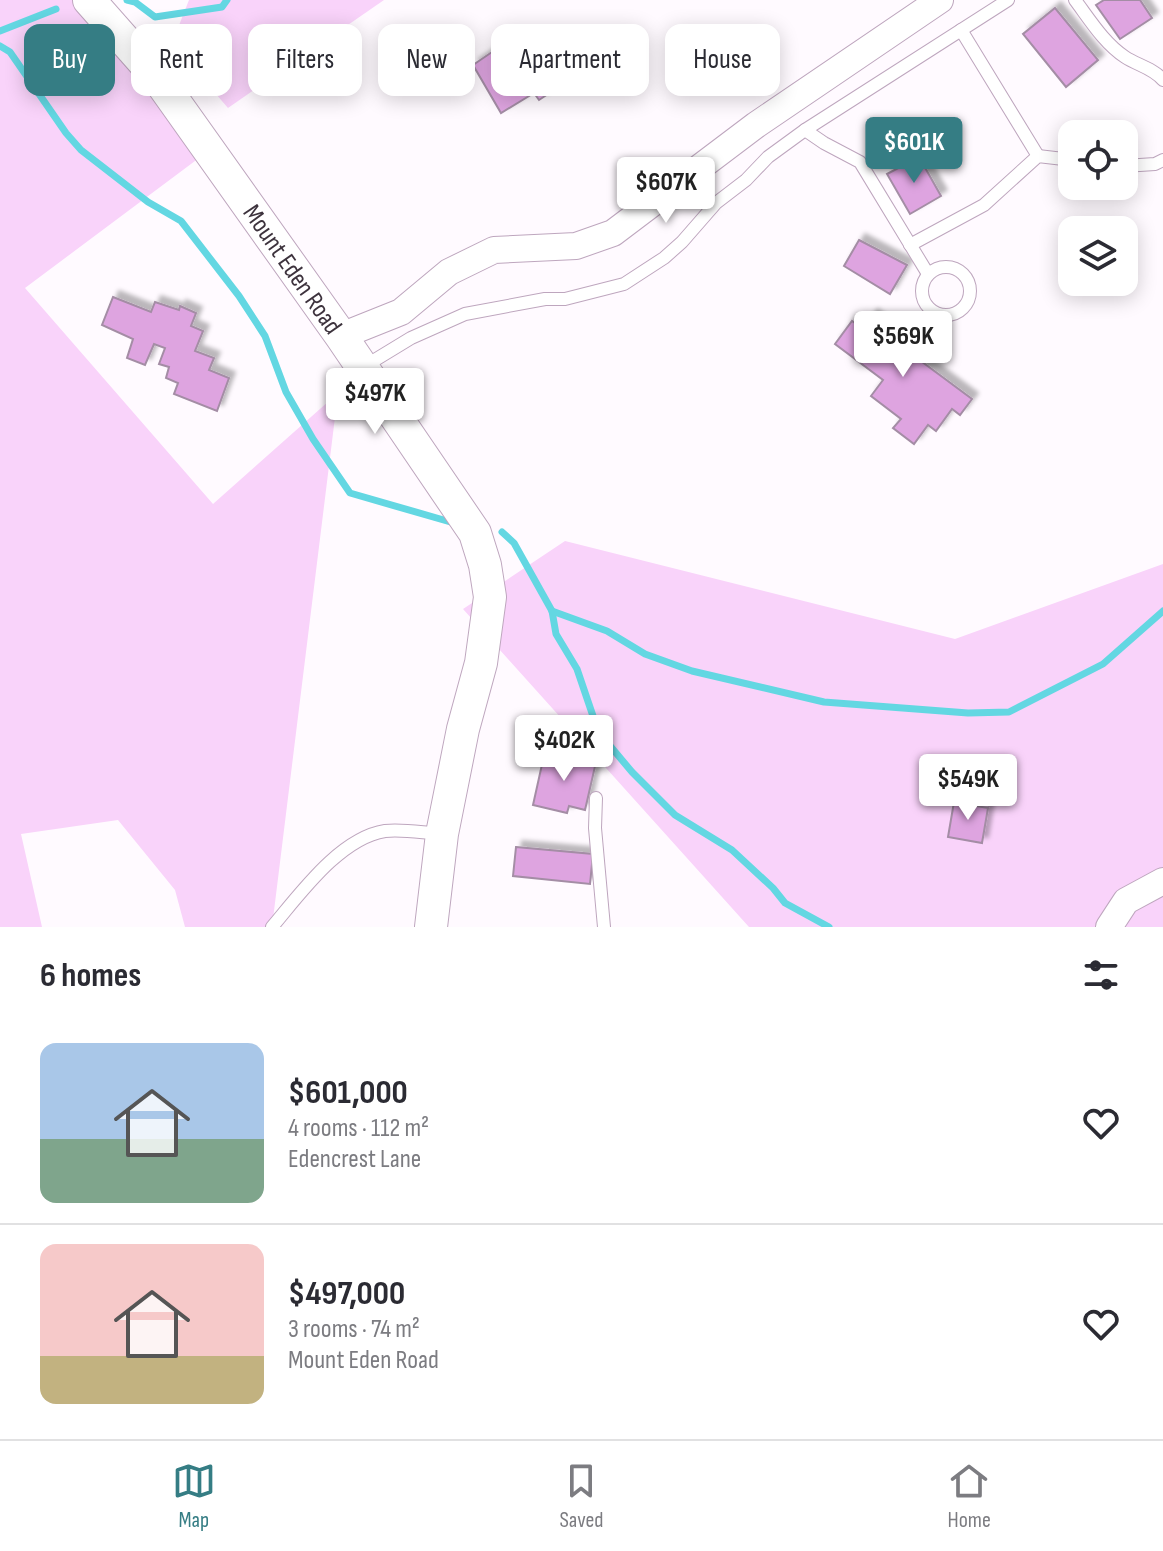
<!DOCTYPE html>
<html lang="en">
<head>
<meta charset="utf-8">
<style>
	:root { --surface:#fff; --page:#f7f7f7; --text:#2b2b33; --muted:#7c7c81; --line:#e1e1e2; --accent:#357d84 }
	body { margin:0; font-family:"Sofia Sans Condensed",sans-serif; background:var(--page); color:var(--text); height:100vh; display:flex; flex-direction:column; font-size:30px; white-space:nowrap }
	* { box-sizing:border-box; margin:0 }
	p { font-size:26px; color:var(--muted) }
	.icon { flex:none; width:44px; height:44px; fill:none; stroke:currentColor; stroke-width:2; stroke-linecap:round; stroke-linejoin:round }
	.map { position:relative; height:927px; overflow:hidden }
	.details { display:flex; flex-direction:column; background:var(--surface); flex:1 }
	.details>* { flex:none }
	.banner { position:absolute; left:24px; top:24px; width:1116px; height:72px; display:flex; gap:16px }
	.tools { position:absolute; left:1058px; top:120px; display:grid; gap:16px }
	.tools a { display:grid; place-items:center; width:80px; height:80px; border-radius:16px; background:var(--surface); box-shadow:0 4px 20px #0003; font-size:40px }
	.price { position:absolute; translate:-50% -68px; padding:0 18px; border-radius:8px; background:#fff; color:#222; font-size:26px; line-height:52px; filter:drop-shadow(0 2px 4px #0008) }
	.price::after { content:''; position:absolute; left:50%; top:48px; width:24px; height:18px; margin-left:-12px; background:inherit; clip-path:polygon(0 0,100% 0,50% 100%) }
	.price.current { background:var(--accent); color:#fff }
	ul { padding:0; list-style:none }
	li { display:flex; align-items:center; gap:24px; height:200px; padding:0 40px }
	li+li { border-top:2px solid var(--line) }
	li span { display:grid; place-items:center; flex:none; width:224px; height:160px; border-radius:16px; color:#555 }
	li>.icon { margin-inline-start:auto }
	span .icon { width:96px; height:96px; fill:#fffc; stroke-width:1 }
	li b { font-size:34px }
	h2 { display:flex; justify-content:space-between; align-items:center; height:96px; padding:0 40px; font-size:34px }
	.tag { padding:0 28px; border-radius:16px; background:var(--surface); box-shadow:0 4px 20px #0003; font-size:28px; line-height:72px }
	.tag.current { background:var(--accent); color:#fff }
	.menu { display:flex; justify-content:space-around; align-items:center; height:112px; border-top:2px solid var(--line); background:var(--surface); font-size:22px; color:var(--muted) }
	.menu a { display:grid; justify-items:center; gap:4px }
	.menu .current { color:var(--accent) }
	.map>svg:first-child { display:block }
</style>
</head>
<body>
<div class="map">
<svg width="1163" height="927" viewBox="0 0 1163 927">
	<defs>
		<filter id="shadow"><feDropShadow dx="6" dy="-6" stdDeviation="2" flood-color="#0004"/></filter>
	</defs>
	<rect width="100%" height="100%" fill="#fffaff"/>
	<g fill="#f9d3fa">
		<polygon points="0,0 87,0 199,158 25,288 213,504 338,393 272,927 185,927 175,890 118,820 21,834 42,927 0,927"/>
		<polygon points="189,0 384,0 228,108 172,43"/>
		<polygon points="565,541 955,639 1163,564 1163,927 749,927 463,609"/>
	</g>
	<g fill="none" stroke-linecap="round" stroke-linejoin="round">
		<g stroke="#63d7e2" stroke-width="7">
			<polyline points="127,0 135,2 155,17 222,7 227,0"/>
			<polyline points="0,31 56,9"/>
			<polyline points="0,46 10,52 66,133 81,150 148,202 181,221 239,296 265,336 286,392 313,439 350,493 454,523"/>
			<polyline points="502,532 514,543 552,611 556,634 577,669 594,719 611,747 632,772 675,815 732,850 773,888 785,903 829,927"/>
			<polyline points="552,611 607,631 645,654 692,671 824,702 968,713 1009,712 1103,664 1163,611"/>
		</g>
	</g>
	<g fill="#dea4e0" stroke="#a48da5" stroke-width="2" filter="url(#shadow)">
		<polygon points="1104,0 1140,0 1152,18 1120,39 1096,5"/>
		<polygon points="1055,8 1098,60 1066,87 1023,34"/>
		<polygon points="567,44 586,69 539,100 534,93 501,113 473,65 492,52 513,78 530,67 526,61 534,56 539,61"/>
		<polygon points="919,157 941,196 910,214 887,174"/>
		<polygon points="859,240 907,265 890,294 844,266"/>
		<polygon points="113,297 151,312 155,302 179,310 180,306 196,313 191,326 203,331 195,351 214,358 209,370 229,378 217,411 174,394 178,383 166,378 169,367 159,364 165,348 154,344 145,365 127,358 133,339 102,325"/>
		<polygon points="872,315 899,335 894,341 972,399 960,415 952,409 936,431 928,425 914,444 893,428 901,419 871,396 883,380 835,344 852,321 862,328"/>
		<polygon points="545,751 596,762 585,810 569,806 567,813 533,805"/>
		<polygon points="954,802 988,808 982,843 948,837"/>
		<polygon points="516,847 593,854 590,884 513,876"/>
	</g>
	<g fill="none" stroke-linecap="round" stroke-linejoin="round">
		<defs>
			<g id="service">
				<path d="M 1075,0 C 1090,20 1104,43 1125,57 C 1137,65 1153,68 1163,80"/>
				<polyline points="961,30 1038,156"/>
				<polyline points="805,130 1008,0"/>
				<polyline points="1124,166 1155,164 1163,160"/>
				<polyline points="910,245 984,205 1038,156 1072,160"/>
				<circle cx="946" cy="291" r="24"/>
				<polyline points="365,366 411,338 465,314 545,299 565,299 624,284 664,258 682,242 716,203 746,180 768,157 805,130 824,143 860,162 928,274"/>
				<polyline points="596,798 595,828 604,927"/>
				<path d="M 272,927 C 300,894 340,838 385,831 C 404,829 423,833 442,834"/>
			</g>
			<g id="minor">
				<polyline points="341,336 401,312 449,272 494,250 576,246 613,233 756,125 940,0"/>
				<polyline points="1109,927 1126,901 1163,881"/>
			</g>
			<polyline id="tertiary" points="89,0 157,77 341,336 475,533 485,565 490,597 481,663 463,729 442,834 431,927"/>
		</defs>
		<use href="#service" stroke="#bea6be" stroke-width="14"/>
		<use href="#minor" stroke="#bea6be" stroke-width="28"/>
		<use href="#tertiary" stroke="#bea6be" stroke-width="34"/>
		<use href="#service" stroke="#fff" stroke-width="12"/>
		<use href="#minor" stroke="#fff" stroke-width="26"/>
		<use href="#tertiary" stroke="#fff" stroke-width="32"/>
	</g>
	<g text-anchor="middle" stroke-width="6" stroke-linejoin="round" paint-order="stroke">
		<g font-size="26" fill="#3d333d" stroke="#fff">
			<text transform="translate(293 269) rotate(55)" y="9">Mount Eden Road</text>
		</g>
	</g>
</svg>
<div class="tools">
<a><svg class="icon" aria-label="locate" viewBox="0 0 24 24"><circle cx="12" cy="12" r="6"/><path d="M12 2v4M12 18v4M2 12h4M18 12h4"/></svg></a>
<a><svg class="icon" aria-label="layers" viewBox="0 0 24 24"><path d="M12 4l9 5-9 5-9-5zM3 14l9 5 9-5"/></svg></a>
</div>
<b class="price current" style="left:914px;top:185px">$601K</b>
<b class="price" style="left:666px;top:225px">$607K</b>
<b class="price" style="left:903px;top:379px">$569K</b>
<b class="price" style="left:375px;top:436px">$497K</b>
<b class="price" style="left:564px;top:783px">$402K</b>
<b class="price" style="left:968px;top:822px">$549K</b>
<div class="banner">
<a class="tag current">Buy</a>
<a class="tag">Rent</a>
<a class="tag">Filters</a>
<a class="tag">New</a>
<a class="tag">Apartment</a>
<a class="tag">House</a>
</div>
</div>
<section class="details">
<h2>6 homes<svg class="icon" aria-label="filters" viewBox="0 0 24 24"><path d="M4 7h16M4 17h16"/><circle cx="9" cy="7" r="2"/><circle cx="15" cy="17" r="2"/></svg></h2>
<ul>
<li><span style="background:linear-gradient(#a9c7e8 60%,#7fa58c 0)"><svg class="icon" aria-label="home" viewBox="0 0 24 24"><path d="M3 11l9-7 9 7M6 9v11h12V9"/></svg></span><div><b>$601,000</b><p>4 rooms · 112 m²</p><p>Edencrest Lane</p></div><svg class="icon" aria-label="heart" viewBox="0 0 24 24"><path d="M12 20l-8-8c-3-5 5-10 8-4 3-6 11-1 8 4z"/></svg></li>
<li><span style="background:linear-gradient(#f6c9c9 70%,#c2b280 0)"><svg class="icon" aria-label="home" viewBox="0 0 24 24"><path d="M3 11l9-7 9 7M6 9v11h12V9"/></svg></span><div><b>$497,000</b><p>3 rooms · 74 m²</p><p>Mount Eden Road</p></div><svg class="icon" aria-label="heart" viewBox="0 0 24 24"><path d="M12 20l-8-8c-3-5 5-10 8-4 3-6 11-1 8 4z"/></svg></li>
</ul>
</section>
<nav class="menu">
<a class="current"><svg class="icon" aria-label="map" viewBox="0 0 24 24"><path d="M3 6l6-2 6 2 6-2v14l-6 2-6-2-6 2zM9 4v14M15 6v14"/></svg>Map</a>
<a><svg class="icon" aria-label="saved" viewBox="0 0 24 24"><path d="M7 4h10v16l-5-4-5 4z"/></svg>Saved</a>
<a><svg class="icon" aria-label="home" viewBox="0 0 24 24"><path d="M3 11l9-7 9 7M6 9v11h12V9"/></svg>Home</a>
</nav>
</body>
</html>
